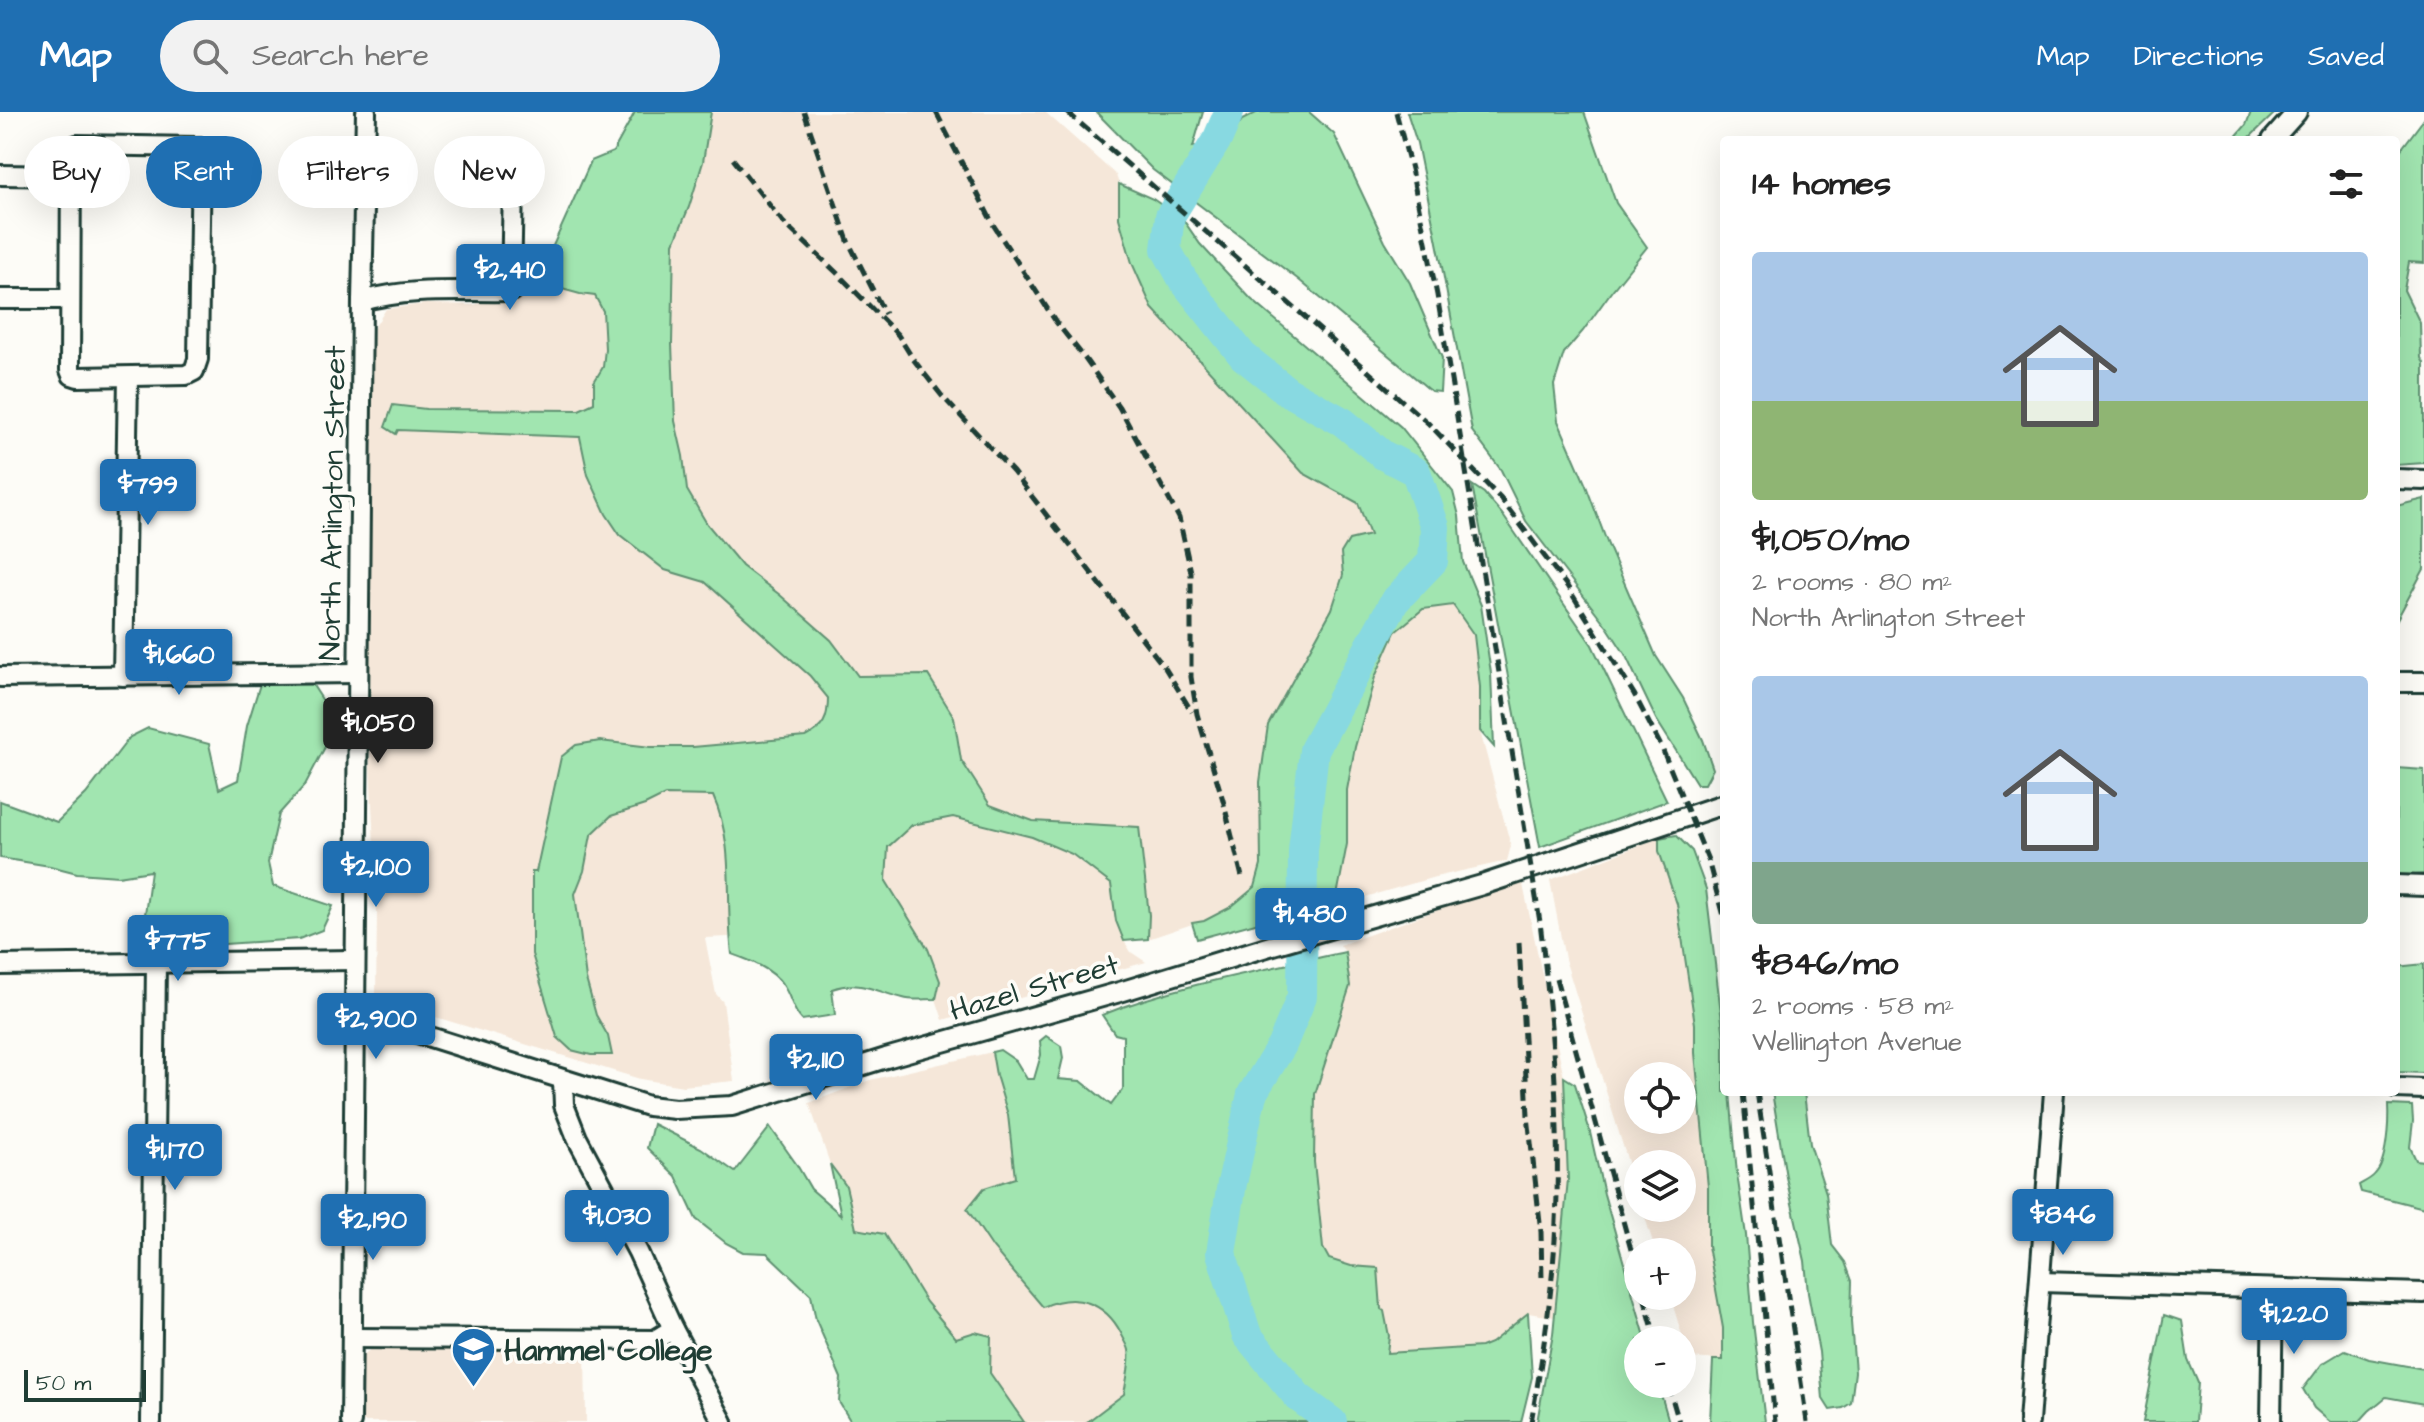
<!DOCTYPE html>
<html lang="en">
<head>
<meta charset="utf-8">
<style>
	:root { --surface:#fff; --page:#f2f2f2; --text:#222; --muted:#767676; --accent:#1f6fb2 }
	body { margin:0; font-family:"Architects Daughter",sans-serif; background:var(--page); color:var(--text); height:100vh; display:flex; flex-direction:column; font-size:30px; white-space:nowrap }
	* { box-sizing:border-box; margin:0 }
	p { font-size:26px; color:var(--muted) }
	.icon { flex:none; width:44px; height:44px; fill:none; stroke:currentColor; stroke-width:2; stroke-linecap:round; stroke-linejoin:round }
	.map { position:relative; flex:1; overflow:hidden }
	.details { position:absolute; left:1720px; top:24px; width:680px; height:960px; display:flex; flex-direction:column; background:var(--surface); border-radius:8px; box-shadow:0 8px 32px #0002 }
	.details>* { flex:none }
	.top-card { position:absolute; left:24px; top:24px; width:760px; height:72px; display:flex; gap:16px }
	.fabs { position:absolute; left:1624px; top:950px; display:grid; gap:16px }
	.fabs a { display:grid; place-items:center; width:72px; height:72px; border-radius:50%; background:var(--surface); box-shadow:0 8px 32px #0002; font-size:40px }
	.scale { position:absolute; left:24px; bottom:20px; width:122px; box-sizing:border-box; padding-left:8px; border:4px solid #1f3d34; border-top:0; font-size:22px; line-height:28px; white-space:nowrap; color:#1f3d34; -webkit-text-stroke:6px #fdfcf7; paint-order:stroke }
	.price { position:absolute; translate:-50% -68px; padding:0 18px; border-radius:8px; background:var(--accent); color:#fff; font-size:26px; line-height:52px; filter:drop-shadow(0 2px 4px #0008) }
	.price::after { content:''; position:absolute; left:50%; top:48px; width:24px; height:18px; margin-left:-12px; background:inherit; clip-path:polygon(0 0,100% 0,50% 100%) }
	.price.on { background:#222; color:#fff }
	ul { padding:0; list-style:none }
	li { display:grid; align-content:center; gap:16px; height:424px; padding:0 32px }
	li span { display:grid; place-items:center; height:248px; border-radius:8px; color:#555 }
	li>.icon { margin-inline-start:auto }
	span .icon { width:144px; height:144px; fill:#fffc; stroke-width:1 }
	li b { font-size:34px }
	h2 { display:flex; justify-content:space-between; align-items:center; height:96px; padding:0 32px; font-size:34px }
	.pill { padding:0 28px; border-radius:36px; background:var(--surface); box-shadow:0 8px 32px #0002; font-size:28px; line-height:72px }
	.pill.on { background:var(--accent); color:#fff }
	header { display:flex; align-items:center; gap:48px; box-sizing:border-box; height:112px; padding:0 40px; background:var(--accent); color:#fff }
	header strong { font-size:38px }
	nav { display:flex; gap:44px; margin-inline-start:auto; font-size:28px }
	.search { width:560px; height:72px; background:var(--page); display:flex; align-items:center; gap:20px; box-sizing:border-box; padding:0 28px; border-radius:44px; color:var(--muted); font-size:30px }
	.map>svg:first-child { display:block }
</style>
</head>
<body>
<header>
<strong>Map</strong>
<div class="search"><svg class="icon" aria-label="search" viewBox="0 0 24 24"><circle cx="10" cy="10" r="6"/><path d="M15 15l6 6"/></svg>Search here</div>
<nav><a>Map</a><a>Directions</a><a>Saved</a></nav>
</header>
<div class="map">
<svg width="2424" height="1310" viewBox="0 0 2424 1310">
	<rect width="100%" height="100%" fill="#fdfcf7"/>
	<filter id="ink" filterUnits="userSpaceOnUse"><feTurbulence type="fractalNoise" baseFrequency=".0125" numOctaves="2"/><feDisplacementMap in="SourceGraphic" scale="16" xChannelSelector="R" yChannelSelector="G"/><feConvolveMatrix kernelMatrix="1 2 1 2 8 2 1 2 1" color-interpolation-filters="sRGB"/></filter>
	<g filter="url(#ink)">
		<g fill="#f5e7d9" fill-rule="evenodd">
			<polygon points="711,0 1045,0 1116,63 1119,72 1119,106 1152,196 1303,361 1358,391 1370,424 1341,441 1343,463 1332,497 1290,572 1260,670 1261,753 1254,775 1231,795 1207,807 1148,827 1149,803 1139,715 1033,709 990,693 961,648 954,605 858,564 831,528 780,483 742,454 707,412 687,378 683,344 675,309 672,232 674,131 689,95 703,50"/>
			<polygon points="540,171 580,182 595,183 603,199 605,237 603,255 594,270 594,291 579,298 426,297 394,293 396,322 397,318 580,325 588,363 620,423 665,458 705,470 810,564 828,586 828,602 818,619 805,625 693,635 576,633 561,645 536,760 532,842 557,925 611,943 608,924 596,903 586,867 574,782 584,759 591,723 611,704 645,693 665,683 713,684 720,701 728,733 730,765 729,817 729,825 705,826 716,882 723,890 734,969 683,974 640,967 376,887 377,799 369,628 367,394 374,216 386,197 425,192 474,193"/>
			<polygon points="1453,493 1474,523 1480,575 1480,619 1511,734 1507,749 1435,765 1341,792 1336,789 1347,732 1347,678 1355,635 1375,565 1395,520 1423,497"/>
			<polygon points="953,705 1032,725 1073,742 1111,772 1116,809 1124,829 1131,840 1146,850 943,908 936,887 940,869 928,837 886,769 888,735 912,713"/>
			<path d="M 1659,726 L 1659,739 L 1677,792 L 1695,912 L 1695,941 L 1708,1075 L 1708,1134 L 1723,1216 L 1723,1248 L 1689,1246 L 1670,1184 L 1682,1184 L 1682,1140 L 1656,1140 L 1642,1096 L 1682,1096 L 1682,1052 L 1638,1052 L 1638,1082 L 1565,847 L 1550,768 ZM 1638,964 L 1682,964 L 1682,1008 L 1638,1008 Z"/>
			<polygon points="1522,768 1564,965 1568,1071 1554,1205 1528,1201 1490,1231 1481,1235 1387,1241 1389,1224 1381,1197 1378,1156 1351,1154 1329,1147 1323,1136 1317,1092 1314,1050 1315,982 1328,936 1345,840 1340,833"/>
			<polygon points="992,940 996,963 1008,1003 1015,1067 984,1076 967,1098 993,1136 1043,1194 1055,1189 1083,1187 1103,1198 1116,1211 1129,1238 1124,1282 1087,1310 1024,1310 990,1261 975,1220 956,1226 926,1190 856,1117 846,1074 830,1052 809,991 870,968"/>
			<polygon points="391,1232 585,1234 586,1310 361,1310 361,1245 372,1236"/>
		</g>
		<g fill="#a1e5b0" stroke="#609172" stroke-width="2">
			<path d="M 635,0 L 711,0 L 703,50 L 689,95 L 674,131 L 672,232 L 675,309 L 683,344 L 687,378 L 707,412 L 742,454 L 780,483 L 831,528 L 858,564 L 928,563 L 954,605 L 961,648 L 990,693 L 1033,709 L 1139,715 L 1149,803 L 1148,827 L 1124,829 L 1116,809 L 1111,772 L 1072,742 L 1032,725 L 953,705 L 912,713 L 888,735 L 886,769 L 928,837 L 940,869 L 936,887 C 925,887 913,889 903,886 C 876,880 860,867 832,877 L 835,903 L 802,908 C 792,898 791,884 783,873 C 773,857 749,848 732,842 C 725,788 736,735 713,684 L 665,683 L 645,693 L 611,704 L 591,723 L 584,759 L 575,782 L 586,867 L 596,903 L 608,924 L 612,943 L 591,943 L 571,938 L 557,925 L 532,842 L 532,760 L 536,760 L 561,645 L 576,633 L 600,629 L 651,635 L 693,635 L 805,625 C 824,616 828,607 828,586 L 810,564 L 705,470 L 665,458 L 620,423 L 606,402 L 588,363 L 580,325 L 398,318 L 396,322 L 385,315 L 393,293 L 426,297 L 579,298 L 594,291 L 594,270 L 603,255 L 605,237 L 603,199 L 595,184 L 580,182 L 540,171 L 539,165 L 591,49 L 613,40 Z"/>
			<polygon points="1096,0 1203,0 1193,35 1229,27 1242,8 1258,0 1309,0 1334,22 1385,130 1410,171 1442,246 1440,280 1431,279 1299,168 1153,58"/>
			<polygon points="1407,0 1584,0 1616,91 1647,135 1611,180 1583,219 1564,241 1554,273 1558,309 1585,371 1608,433 1656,544 1683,586 1703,628 1713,657 1705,672 1697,672 1656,607 1625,542 1608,516 1526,409 1501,358 1472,319 1442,155 1417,31"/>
			<polygon points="2251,0 2276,0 2247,28 2233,28 2246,13"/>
			<polygon points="2424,7 2424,151 2409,150 2404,178 2420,211 2421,246 2424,251 2424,351 2396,353 2396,44"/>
			<polygon points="1119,72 1153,87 1184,109 1200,132 1251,187 1401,315 1453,380 1459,404 1463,450 1481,493 1491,561 1494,635 1480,619 1480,575 1474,523 1453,493 1423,497 1395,520 1375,565 1355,635 1347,678 1347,732 1336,789 1197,827 1192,811 1204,809 1231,795 1255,775 1261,753 1260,670 1268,613 1332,497 1343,463 1341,441 1349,428 1370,423 1358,391 1303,361 1152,196 1132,151 1119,106"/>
			<polygon points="1472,373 1484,381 1502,402 1592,533 1667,689 1540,735"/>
			<polygon points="2424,387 2424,457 2396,509 2396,394"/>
			<polygon points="261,569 312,572 327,595 325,635 305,673 279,702 268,751 273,774 333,794 322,818 299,827 210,833 142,824 151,759 118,764 77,761 50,754 0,746 0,689 57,710 86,682 130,625 148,616 209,632 219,677 238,668 247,614"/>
			<polygon points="2396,656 2424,658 2424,762 2407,764 2396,762"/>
			<polygon points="1676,723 1692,739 1706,777 1724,926 1724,980 1730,980 1737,1062 1746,1123 1753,1210 1765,1310 1710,1310 1713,1248 1723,1248 1723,1216 1708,1134 1708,1075 1695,941 1695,912 1677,792 1659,739 1659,726"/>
			<path d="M 1345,840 L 1350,874 L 1315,982 L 1314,1050 L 1323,1136 L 1329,1147 L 1351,1154 L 1378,1156 L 1381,1197 L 1384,1199 L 1389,1224 L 1387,1241 L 1481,1235 L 1491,1231 L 1528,1201 L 1532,1265 L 1521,1310 L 1087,1310 L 1124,1282 C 1126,1270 1131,1249 1129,1238 C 1128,1233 1123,1226 1121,1221 C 1105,1190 1075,1180 1043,1195 L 993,1136 L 967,1097 L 984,1076 L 1015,1066 L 1008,1003 L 996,963 L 992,940 L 1000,938 L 1016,949 L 1027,967 L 1034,967 L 1041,943 L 1040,929 L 1046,924 L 1061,934 L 1063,946 L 1058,967 L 1081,969 L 1111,993 L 1123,977 L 1123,924 L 1115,922 L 1102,903 C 1179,872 1264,858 1345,840 Z"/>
			<polygon points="2424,852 2424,961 2396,960 2396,855"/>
			<polygon points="1564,965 1575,972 1589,1016 1604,1082 1646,1228 1638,1228 1638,1272 1658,1272 1669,1310 1537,1310 1553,1222 1568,1067"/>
			<polygon points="1772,980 1804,980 1810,1032 1826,1081 1832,1133 1845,1150 1852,1169 1851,1210 1855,1260 1851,1291 1843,1296 1830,1298 1823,1287 1819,1240 1808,1181 1805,1149 1786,1065"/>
			<path d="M 2388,993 L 2412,994 L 2413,1009 L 2410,1035 L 2416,1048 L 2424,1049 L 2424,1096 L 2361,1080 L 2359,1073 C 2364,1070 2371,1067 2375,1062 C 2387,1050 2389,1010 2388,993 Z"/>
			<polygon points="653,1012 701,1036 735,1060 770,1015 797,1053 811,1077 841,1103 830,1052 846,1074 856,1117 884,1122 926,1190 956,1226 975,1220 991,1224 990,1261 1024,1310 851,1310 839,1290 841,1266 816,1208 811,1183 767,1141 743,1140 726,1131 696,1107 676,1064 647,1036"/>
			<polygon points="2164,1203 2182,1209 2188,1248 2198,1271 2195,1310 2143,1310"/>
			<polygon points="2345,1238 2369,1247 2424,1257 2424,1292 2386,1285 2369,1299 2359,1310 2330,1310 2314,1296 2303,1277 2322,1252"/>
		</g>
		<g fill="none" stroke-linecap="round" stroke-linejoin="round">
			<polyline stroke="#88d9e1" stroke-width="30" points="1229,0 1218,26 1170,104 1166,137 1183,168 1243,244 1287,279 1343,310 1383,343 1416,360 1435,415 1433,449 1394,490 1314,638 1303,739 1302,884 1282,933 1252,982 1232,1071 1221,1141 1247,1223 1298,1285 1332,1310"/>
			<defs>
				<g id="minor">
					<polyline points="2272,28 2297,0"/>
					<polygon points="77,33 197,35 201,39 198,247 194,259 186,263 78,265 72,263 70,258 71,42 73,35"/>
					<polyline points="0,63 70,64"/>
					<polyline points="0,187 70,187"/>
					<path d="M 362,189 C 411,175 460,180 511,179 L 513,70"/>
					<polyline points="2396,367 2424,368"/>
					<polyline points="123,564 128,265"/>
					<polyline points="0,565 358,561"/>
					<polyline points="2396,570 2424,570"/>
					<polyline points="2396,773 2424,774"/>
					<polyline points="0,853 354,848"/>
					<polyline points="354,910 392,913 648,994 675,997 732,994 886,946 1123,879 1270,834 1482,773 1724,692"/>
					<polyline points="563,968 564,993 577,1026 638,1140 673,1217 723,1310"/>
					<polyline points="2396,976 2424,977"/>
					<polyline points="2040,1170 2424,1181"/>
					<polyline points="353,1226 655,1228 673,1217"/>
					<polyline points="151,1310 156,850"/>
					<polyline points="351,1310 362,189 366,0"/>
					<polyline points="2029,1310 2054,980"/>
					<polyline points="2271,1310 2273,1178"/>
				</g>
			</defs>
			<use href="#minor" stroke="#1f3d34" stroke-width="24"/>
			<use href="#minor" stroke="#fdfcf7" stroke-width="18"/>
			<g stroke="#1f3d34" stroke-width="5" stroke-dasharray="12 6" stroke-linecap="butt">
				<polyline points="804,0 848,129 885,202"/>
				<polyline points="936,0 994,114 1056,210 1083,244 1119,295 1179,406 1191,460 1191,565 1197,602 1223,688 1243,769"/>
				<polyline points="1067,0 1428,311 1501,387 1567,474 1634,582 1661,634 1708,748 1724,808"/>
				<path d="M 1396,0 L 1411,57 L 1437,183 L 1540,810 C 1552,910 1561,1009 1556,1109 C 1553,1177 1543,1243 1531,1310"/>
				<polyline points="733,47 783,110 837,161 898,223 913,247 942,284 1013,360 1165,556 1192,600"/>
				<polyline points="1519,830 1528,1004 1541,1120 1542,1168"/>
				<polyline points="1556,866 1638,1163"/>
				<polyline points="1743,980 1775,1310"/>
				<polyline points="1757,980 1807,1310"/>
				<polyline points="1644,1184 1656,1228"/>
				<polyline points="1668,1272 1679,1310"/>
			</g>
		</g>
	</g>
	<defs>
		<symbol id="school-pin" viewBox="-11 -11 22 30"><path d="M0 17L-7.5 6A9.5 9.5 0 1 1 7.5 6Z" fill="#1f6fb2" stroke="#fdfcf7"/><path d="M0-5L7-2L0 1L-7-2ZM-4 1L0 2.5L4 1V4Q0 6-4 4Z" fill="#fff"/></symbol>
	</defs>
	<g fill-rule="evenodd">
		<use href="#school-pin" x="448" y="1212" width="51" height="69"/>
	</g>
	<g text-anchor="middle" stroke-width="7" stroke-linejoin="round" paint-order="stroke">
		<g font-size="30" fill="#1f3d34" stroke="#fdfcf7">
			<text transform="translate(332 391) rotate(-89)" y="10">North Arlington Street</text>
			<text transform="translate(1034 875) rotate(-16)" y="10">Hazel Street</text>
		</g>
		<g font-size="30" font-weight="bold" fill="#1f3d34" stroke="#fdfcf7" text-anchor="start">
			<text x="504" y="1248">Hammel College</text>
		</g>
	</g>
</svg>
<div class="fabs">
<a><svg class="icon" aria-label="locate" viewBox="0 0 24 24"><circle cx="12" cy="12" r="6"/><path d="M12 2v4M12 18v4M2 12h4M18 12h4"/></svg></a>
<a><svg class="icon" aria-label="layers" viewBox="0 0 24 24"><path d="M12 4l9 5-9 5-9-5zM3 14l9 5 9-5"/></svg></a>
<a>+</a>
<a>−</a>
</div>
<div class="scale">50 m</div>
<b class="price" style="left:510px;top:200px">$2,410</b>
<b class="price" style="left:148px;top:415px">$799</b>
<b class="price" style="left:179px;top:585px">$1,660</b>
<b class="price on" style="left:378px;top:653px">$1,050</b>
<b class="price" style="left:376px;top:797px">$2,100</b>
<b class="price" style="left:1310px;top:844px">$1,480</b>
<b class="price" style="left:178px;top:871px">$775</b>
<b class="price" style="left:376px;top:949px">$2,900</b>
<b class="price" style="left:816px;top:990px">$2,110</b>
<b class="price" style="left:175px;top:1080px">$1,170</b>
<b class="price" style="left:2063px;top:1145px">$846</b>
<b class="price" style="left:617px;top:1146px">$1,030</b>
<b class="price" style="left:373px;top:1150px">$2,190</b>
<b class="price" style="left:2294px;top:1244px">$1,220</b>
<div class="top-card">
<a class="pill">Buy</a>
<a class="pill on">Rent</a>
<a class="pill">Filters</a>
<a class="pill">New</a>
</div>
<section class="details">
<h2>14 homes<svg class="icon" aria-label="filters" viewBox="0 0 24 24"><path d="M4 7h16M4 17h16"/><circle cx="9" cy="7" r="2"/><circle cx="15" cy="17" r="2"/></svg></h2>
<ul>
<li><span style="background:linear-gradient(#a9c7e8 60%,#8fb573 0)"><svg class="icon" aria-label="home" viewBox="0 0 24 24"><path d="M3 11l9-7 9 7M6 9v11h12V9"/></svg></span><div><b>$1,050/mo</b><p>2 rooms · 80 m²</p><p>North Arlington Street</p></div></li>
<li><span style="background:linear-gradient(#a9c7e8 75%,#7fa58c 0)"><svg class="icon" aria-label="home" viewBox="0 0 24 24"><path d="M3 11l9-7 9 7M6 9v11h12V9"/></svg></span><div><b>$846/mo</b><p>2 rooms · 58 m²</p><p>Wellington Avenue</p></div></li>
</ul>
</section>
</div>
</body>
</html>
